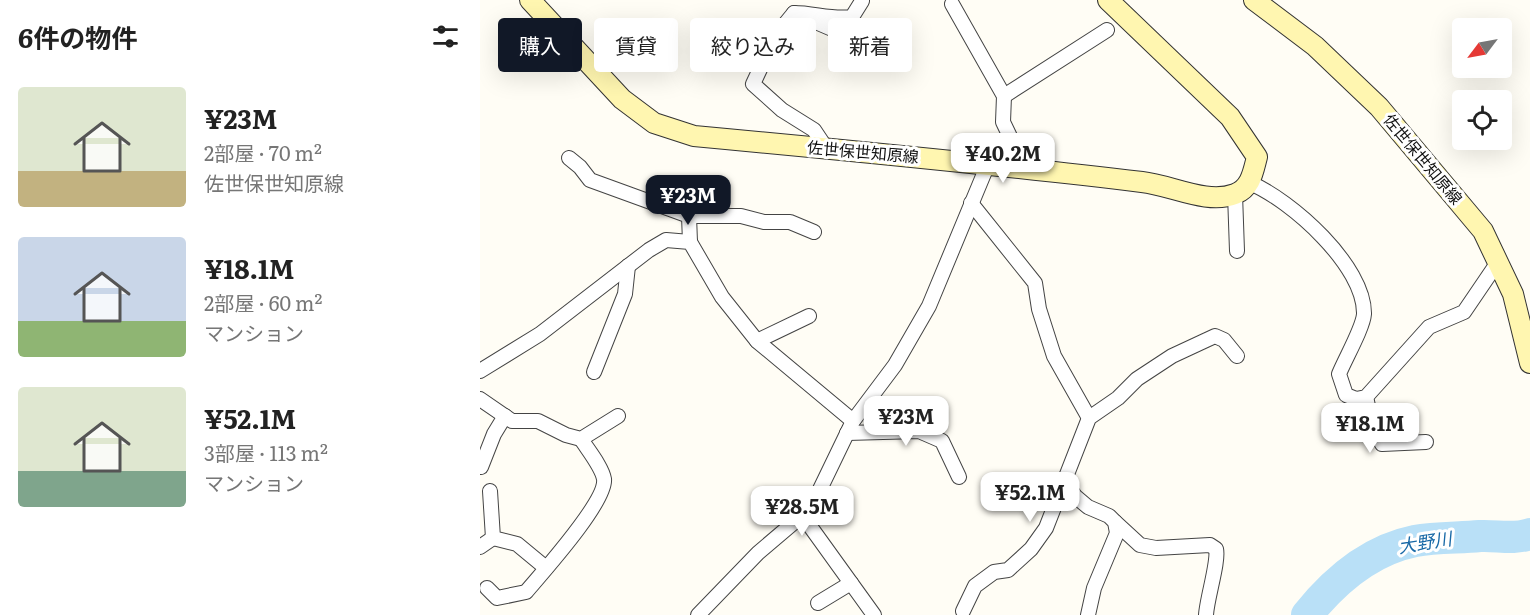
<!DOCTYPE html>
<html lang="ja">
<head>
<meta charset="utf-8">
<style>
	:root { --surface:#fff; --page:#f6f6f6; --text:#222; --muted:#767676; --accent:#111827 }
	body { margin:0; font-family:Literata,"Noto Sans JP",serif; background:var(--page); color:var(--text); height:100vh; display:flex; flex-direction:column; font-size:22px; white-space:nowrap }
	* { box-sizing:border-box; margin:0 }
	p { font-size:20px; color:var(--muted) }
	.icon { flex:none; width:33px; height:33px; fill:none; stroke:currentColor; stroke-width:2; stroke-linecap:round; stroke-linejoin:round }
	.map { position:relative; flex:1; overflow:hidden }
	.details { display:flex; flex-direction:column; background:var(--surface); width:480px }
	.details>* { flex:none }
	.top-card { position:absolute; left:18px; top:18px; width:570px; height:54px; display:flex; gap:12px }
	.needle { width:39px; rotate:238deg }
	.buttons { position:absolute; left:972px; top:18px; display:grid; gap:12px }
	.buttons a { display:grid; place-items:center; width:60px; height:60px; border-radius:6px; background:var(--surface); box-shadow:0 6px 24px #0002; font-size:30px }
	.price { position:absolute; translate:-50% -51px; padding:0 14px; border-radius:12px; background:#fff; color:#222; font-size:20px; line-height:39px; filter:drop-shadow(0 2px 3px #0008) }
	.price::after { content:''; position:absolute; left:50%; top:36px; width:18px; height:14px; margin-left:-9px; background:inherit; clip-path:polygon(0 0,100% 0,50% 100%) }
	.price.active { background:var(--accent); color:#fff }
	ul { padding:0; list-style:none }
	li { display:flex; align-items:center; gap:18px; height:150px; padding:0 18px }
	li span { display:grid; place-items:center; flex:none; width:168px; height:120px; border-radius:6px; color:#555 }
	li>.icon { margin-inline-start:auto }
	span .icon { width:72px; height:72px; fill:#fffc; stroke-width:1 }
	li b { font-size:26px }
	h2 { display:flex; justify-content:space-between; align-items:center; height:72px; padding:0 18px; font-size:26px }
	.chip { padding:0 21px; border-radius:6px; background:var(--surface); box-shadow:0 6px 24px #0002; font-size:21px; line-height:54px }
	.chip.active { background:var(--accent); color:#fff }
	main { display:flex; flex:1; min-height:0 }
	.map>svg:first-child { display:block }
</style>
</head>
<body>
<main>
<section class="details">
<h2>6件の物件<svg class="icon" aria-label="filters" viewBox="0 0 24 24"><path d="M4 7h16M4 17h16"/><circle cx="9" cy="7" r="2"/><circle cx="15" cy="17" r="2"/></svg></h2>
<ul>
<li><span style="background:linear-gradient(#dfe7d0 70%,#c2b280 0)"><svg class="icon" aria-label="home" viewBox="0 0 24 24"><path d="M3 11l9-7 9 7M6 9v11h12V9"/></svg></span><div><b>¥23M</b><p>2部屋 · 70 m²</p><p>佐世保世知原線</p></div></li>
<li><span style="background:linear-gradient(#c9d6e8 70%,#8fb573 0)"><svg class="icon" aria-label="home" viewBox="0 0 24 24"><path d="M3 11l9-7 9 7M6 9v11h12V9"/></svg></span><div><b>¥18.1M</b><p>2部屋 · 60 m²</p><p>マンション</p></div></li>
<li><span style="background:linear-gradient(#dfe7d0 70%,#7fa58c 0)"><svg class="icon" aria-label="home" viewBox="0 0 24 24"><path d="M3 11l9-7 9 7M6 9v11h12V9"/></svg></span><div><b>¥52.1M</b><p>3部屋 · 113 m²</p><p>マンション</p></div></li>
</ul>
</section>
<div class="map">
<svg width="1050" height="615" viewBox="0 0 1050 615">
	<rect width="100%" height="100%" fill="#fffdf5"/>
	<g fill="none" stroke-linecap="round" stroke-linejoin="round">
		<path stroke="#b9e0f7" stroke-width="32" d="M 827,615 C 855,580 890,550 935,541 C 956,537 979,538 1000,536 C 1017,535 1033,540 1050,534"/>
		<defs>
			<g id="minor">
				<polyline points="472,4 524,96 523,122 545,168"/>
				<polyline points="314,13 296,35 273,84 302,110 334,130 346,148"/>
				<path d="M 314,13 C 334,13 352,20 372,17 L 382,1"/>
				<polyline points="324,17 366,35"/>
				<polyline points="524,96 627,30"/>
				<polyline points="89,158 100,167 110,180 209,216 210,242"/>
				<path d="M 770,183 C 811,200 885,266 884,314 C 883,328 865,359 859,374 L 866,395 L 876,399 L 886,397 L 949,327 L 984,312 L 1018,262"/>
				<polyline points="755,194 757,251"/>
				<polyline points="491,203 555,283 559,309 574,356 609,418"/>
				<polyline points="209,216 261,216 284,222 310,222 334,232"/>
				<polyline points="277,341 329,316"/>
				<polyline points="0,371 60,334 169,250 186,240 210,242 242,297 277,341 373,421"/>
				<polyline points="114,372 145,294 148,266"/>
				<polyline points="886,397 893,428 902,444 946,442"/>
				<polyline points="0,399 32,421 58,421 86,435 101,439 138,416"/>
				<polyline points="367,433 439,431 462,441 479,477"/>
				<polyline points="1,467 14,434 25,416"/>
				<polyline points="584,480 595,496 608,507 629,516 635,522 637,533 614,588 608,615"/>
				<polyline points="10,491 13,538 37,544 66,568"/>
				<polyline points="322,515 394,615"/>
				<path d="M 635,522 L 660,545 L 676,548 L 730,545 L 736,549 C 739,561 727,598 726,615"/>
				<polyline points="0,547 13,538"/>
				<path d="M 7,588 L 17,598 L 46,592 C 62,573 127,501 124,479 C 122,467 108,450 101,439"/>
				<polyline points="338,603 371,583"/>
				<polyline points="483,611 495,586 514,572 528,570 551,549 566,528 609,418 638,398 657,379 692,356 735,336 744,340 757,356"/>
				<polyline points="218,615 278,553 331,508 373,421 415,365 449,306 508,164"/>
			</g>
			<g id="secondary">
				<path d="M 50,0 L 142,99 L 174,123 L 214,136 C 364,150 513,164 662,182 C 691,185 727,205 755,194 C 771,188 773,172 777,157 L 750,117 L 628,0"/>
				<polyline points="774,0 835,46 899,107 1003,231 1033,294 1050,363"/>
			</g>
		</defs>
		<use href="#minor" stroke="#444" stroke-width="16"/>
		<use href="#secondary" stroke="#333" stroke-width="22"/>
		<use href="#minor" stroke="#fff" stroke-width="14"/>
		<use href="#secondary" stroke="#fff6b0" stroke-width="20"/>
	</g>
	<g text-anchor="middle" stroke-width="6" stroke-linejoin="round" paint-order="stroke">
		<g font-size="16" fill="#111" stroke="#fff">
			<text transform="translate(383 152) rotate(5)" y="6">佐世保世知原線</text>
			<text transform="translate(943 159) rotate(50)" y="6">佐世保世知原線</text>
		</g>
		<g font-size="18" font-style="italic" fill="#1768a6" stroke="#fff">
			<text transform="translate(945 543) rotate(-9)" y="6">大野川</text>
		</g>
	</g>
</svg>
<div class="buttons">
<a><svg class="needle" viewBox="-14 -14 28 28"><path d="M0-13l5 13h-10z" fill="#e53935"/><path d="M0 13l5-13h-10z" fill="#767676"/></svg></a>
<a><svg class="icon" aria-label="locate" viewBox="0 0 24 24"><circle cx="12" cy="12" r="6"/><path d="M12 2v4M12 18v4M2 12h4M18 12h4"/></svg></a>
</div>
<b class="price" style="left:523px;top:184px">¥40.2M</b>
<b class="price active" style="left:208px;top:226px">¥23M</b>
<b class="price" style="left:426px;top:447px">¥23M</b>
<b class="price" style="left:890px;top:454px">¥18.1M</b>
<b class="price" style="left:550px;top:523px">¥52.1M</b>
<b class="price" style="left:322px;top:537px">¥28.5M</b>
<div class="top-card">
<a class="chip active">購入</a>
<a class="chip">賃貸</a>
<a class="chip">絞り込み</a>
<a class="chip">新着</a>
</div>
</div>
</main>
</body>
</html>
